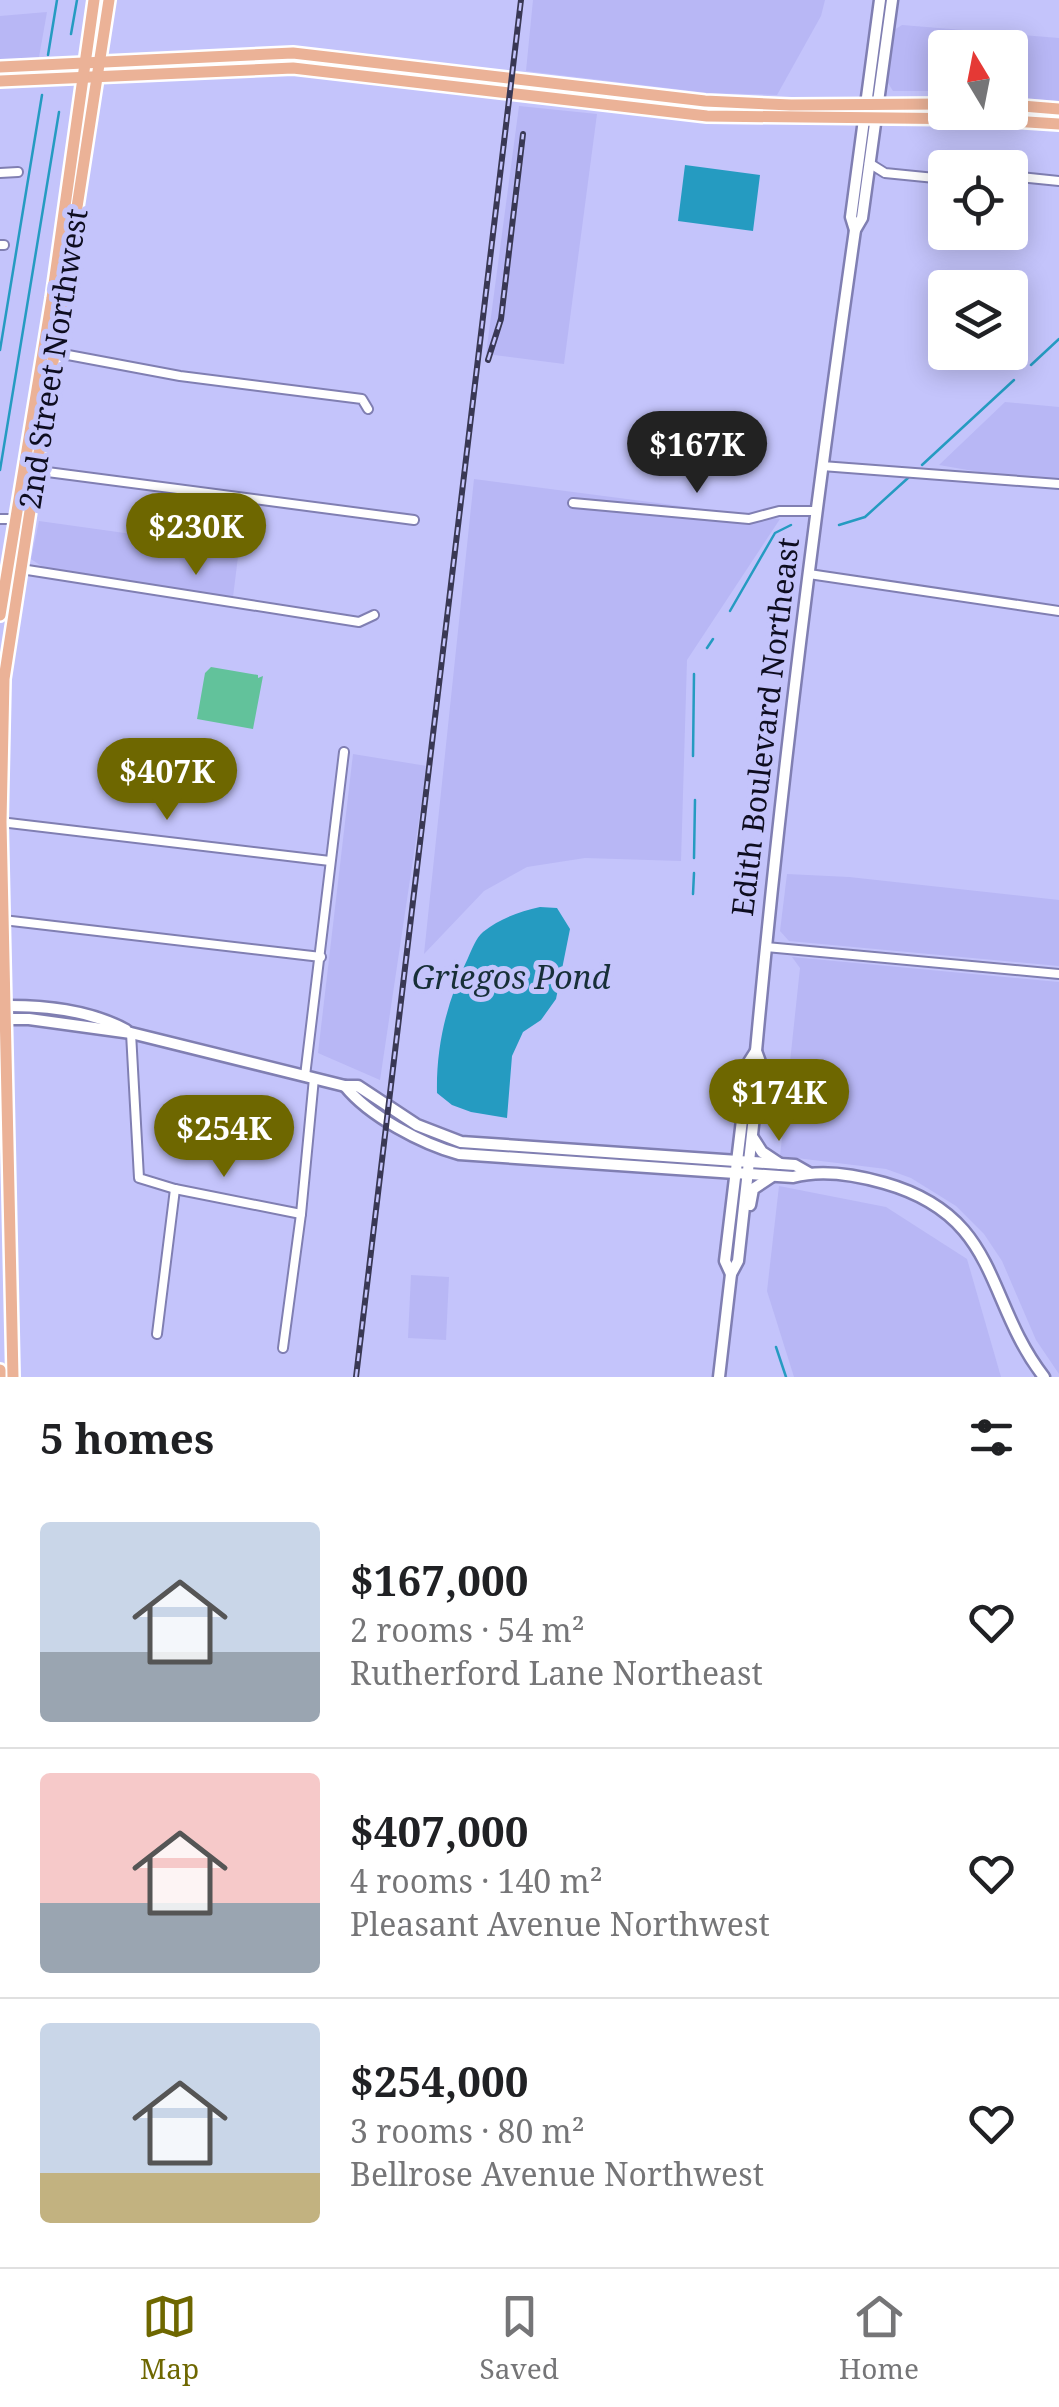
<!DOCTYPE html>
<html lang="en">
<head>
<meta charset="utf-8">
<style>
	:root { --surface:#fff; --page:#f6f6f6; --text:#202124; --muted:#757577; --line:#e0e0e0; --accent:#6e6700 }
	body { margin:0; font-family:"Noto Serif",serif; background:var(--page); color:var(--text); height:100vh; display:flex; flex-direction:column; font-size:38px; white-space:nowrap }
	* { box-sizing:border-box; margin:0 }
	p { font-size:32px; color:var(--muted) }
	.icon { flex:none; width:55px; height:55px; fill:none; stroke:currentColor; stroke-width:2; stroke-linecap:round; stroke-linejoin:round }
	.map { position:relative; height:1377px; overflow:hidden }
	.drawer { display:flex; flex-direction:column; background:var(--surface); flex:1 }
	.drawer>* { flex:none }
	.needle { width:65px; rotate:350deg }
	.buttons { position:absolute; left:928px; top:30px; display:grid; gap:20px }
	.buttons a { display:grid; place-items:center; width:100px; height:100px; border-radius:10px; background:var(--surface); box-shadow:0 5px 25px #0003; font-size:50px }
	.price { position:absolute; translate:-50% -85px; padding:0 22px; border-radius:35px; background:var(--accent); color:#fff; font-size:32px; line-height:65px; filter:drop-shadow(0 2px 5px #0008) }
	.price::after { content:''; position:absolute; left:50%; top:60px; width:30px; height:22px; margin-left:-15px; background:inherit; clip-path:polygon(0 0,100% 0,50% 100%) }
	.price.current { background:#222; color:#fff }
	ul { padding:0; list-style:none }
	li { display:flex; align-items:center; gap:30px; height:250px; padding:0 40px }
	li+li { border-top:2px solid var(--line) }
	li span { display:grid; place-items:center; flex:none; width:280px; height:200px; border-radius:10px; color:#555 }
	li>.icon { margin-inline-start:auto }
	span .icon { width:120px; height:120px; fill:#fffc; stroke-width:1 }
	li b { font-size:42px }
	h2 { display:flex; justify-content:space-between; align-items:center; height:120px; padding:0 40px; font-size:42px }
	.dock { display:flex; justify-content:space-around; align-items:center; height:140px; border-top:2px solid var(--line); background:var(--surface); font-size:28px; color:var(--muted) }
	.dock a { display:grid; justify-items:center; gap:5px }
	.dock .current { color:var(--accent) }
	.map>svg:first-child { display:block }
</style>
</head>
<body>
<div class="map">
<svg width="1059" height="1377" viewBox="0 0 1059 1377">
	<rect width="100%" height="100%" fill="#c4c4fb"/>
	<g fill="#b8b7f5">
		<polygon points="533,0 825,0 821,16 777,95 709,93 526,71"/>
		<polygon points="47,12 39,57 0,60 0,16"/>
		<polygon points="902,25 1059,38 1059,101 1010,97 1010,48 945,48 945,91 893,91 888,83 894,30"/>
		<polygon points="519,106 597,114 564,364 486,354"/>
		<polygon points="1005,402 1059,407 1059,486 939,465"/>
		<polygon points="474,479 780,519 687,660 681,861 585,858 527,867 484,891 424,954"/>
		<polygon points="39,521 239,549 233,597 49,571 31,559"/>
		<polygon points="353,754 427,766 380,1080 318,1053"/>
		<polygon points="787,874 849,877 1059,900 1059,966 789,941 780,931"/>
		<polygon points="792,957 1059,982 1059,1374 1036,1340 1002,1261 984,1234 956,1206 911,1178 886,1169 780,1156 800,968"/>
		<polygon points="779,1186 886,1207 967,1259 1001,1377 794,1377 767,1291"/>
		<polygon points="411,1275 449,1277 446,1340 408,1338"/>
	</g>
	<polygon fill="#62c29b" points="211,667 258,675 258,678 263,676 253,729 197,719 205,673"/>
	<g fill="#259bc1">
		<polygon points="685,165 760,175 753,231 678,221"/>
		<path d="M 540,907 L 557,908 L 570,929 L 556,999 L 541,1020 L 523,1032 L 512,1056 L 507,1118 L 471,1112 L 452,1105 L 437,1093 C 436,1045 447,1001 468,958 C 472,949 476,938 483,932 C 500,918 519,912 540,907 Z"/>
	</g>
	<g fill="none" stroke-linecap="round" stroke-linejoin="round">
		<g stroke="#259bc1" stroke-width="2.5">
			<polyline points="71,34 77,0"/>
			<polyline points="48,55 57,0"/>
			<polyline points="0,350 42,95"/>
			<polyline points="1031,365 1059,339"/>
			<polyline points="922,465 1014,380"/>
			<polyline points="0,470 59,112"/>
			<polyline points="839,525 865,517 908,478"/>
			<polyline points="730,611 775,533 791,525"/>
			<polyline points="707,648 713,639"/>
			<polyline points="693,756 694,674"/>
			<polyline points="694,858 695,800"/>
			<polyline points="693,894 694,873"/>
			<polyline points="776,1347 786,1377"/>
		</g>
		<defs>
			<g id="street">
				<polyline points="869,163 885,173 945,179"/>
				<polyline points="0,173 18,172"/>
				<polyline points="1010,176 1059,181"/>
				<polyline points="0,245 4,245"/>
				<polyline points="52,352 180,376 362,399 368,409"/>
				<polyline points="822,466 1059,484"/>
				<polyline points="32,470 414,520"/>
				<polyline points="573,503 749,519 779,511 817,511"/>
				<polyline points="0,519 17,519"/>
				<polyline points="21,569 359,622 374,615"/>
				<polyline points="809,574 1059,611"/>
				<polyline points="0,822 330,861"/>
				<polyline points="3,920 321,957"/>
				<polyline points="766,947 1059,974"/>
				<polyline points="131,1033 139,1178 175,1189 301,1214"/>
				<polyline points="305,1076 344,752"/>
				<polyline points="157,1334 175,1189"/>
				<polyline points="283,1348 301,1214 314,1078"/>
			</g>
			<g id="secondary">
				<polyline points="855,230 851,217 880,0"/>
				<path d="M 0,1006 C 43,1005 88,1009 126,1030"/>
				<polyline points="1,1019 29,1019 131,1033 345,1086 358,1086 417,1125 461,1142 795,1165 809,1173"/>
				<path d="M 345,1086 C 369,1116 422,1144 459,1154 L 793,1177 C 822,1169 856,1175 884,1183 C 1001,1216 984,1300 1044,1377"/>
				<polyline points="753,1138 762,1152 780,1164"/>
				<polyline points="750,1205 753,1189 771,1177"/>
				<polyline points="731,1274 725,1261 749,1062 756,1051"/>
				<path d="M 719,1377 L 731,1274 L 738,1261 L 760,1062 L 756,1051 C 781,777 816,503 855,230 L 862,218 L 892,0"/>
			</g>
			<g id="primary">
				<polyline points="0,67 293,53 705,101 791,105 945,104"/>
				<polyline points="0,81 293,68 707,116 978,119 1059,124"/>
				<polyline points="1010,105 1059,109"/>
				<polyline points="0,615 52,298 94,0"/>
				<polyline points="0,1370 0,1377"/>
				<polyline points="13,1377 1,822 4,679 109,0"/>
			</g>
		</defs>
		<use href="#street" stroke="#807fb2" stroke-width="12"/>
		<use href="#secondary" stroke="#807fb2" stroke-width="15"/>
		<use href="#primary" stroke="#fff" stroke-width="16"/>
		<use href="#street" stroke="#fff" stroke-width="8"/>
		<use href="#secondary" stroke="#fff" stroke-width="10"/>
		<use href="#primary" stroke="#ebb297" stroke-width="11"/>
		<defs>
			<g id="rail">
				<polyline points="488,360 501,319 523,134"/>
				<polyline points="356,1377 521,0"/>
			</g>
		</defs>
		<use href="#rail" stroke="#393854" stroke-width="6"/>
		<use href="#rail" stroke="#c4c4fb" stroke-width="2.5" stroke-dasharray="8" stroke-linecap="butt"/>
	</g>
	<g text-anchor="middle" stroke-width="10" stroke-linejoin="round" paint-order="stroke">
		<g font-size="30" fill="#0e0d20" stroke="#c4c4fb">
			<text transform="translate(54 359) rotate(-81)" y="10">2nd Street Northwest</text>
			<text transform="translate(766 727) rotate(-83)" y="10">Edith Boulevard Northeast</text>
		</g>
		<g font-size="32" font-style="italic" fill="#172f38" stroke="#c4c4fb">
			<text x="511" y="989">Griegos Pond</text>
		</g>
	</g>
</svg>
<div class="buttons">
<a><svg class="needle" viewBox="-14 -14 28 28"><path d="M0-13l5 13h-10z" fill="#e53935"/><path d="M0 13l5-13h-10z" fill="#757577"/></svg></a>
<a><svg class="icon" aria-label="locate" viewBox="0 0 24 24"><circle cx="12" cy="12" r="6"/><path d="M12 2v4M12 18v4M2 12h4M18 12h4"/></svg></a>
<a><svg class="icon" aria-label="layers" viewBox="0 0 24 24"><path d="M12 4l9 5-9 5-9-5zM3 14l9 5 9-5"/></svg></a>
</div>
<b class="price current" style="left:697px;top:496px">$167K</b>
<b class="price" style="left:196px;top:578px">$230K</b>
<b class="price" style="left:167px;top:823px">$407K</b>
<b class="price" style="left:779px;top:1144px">$174K</b>
<b class="price" style="left:224px;top:1180px">$254K</b>
</div>
<section class="drawer">
<h2>5 homes<svg class="icon" aria-label="filters" viewBox="0 0 24 24"><path d="M4 7h16M4 17h16"/><circle cx="9" cy="7" r="2"/><circle cx="15" cy="17" r="2"/></svg></h2>
<ul>
<li><span style="background:linear-gradient(#c9d6e8 65%,#9aa5b1 0)"><svg class="icon" aria-label="home" viewBox="0 0 24 24"><path d="M3 11l9-7 9 7M6 9v11h12V9"/></svg></span><div><b>$167,000</b><p>2 rooms · 54 m²</p><p>Rutherford Lane Northeast</p></div><svg class="icon" aria-label="heart" viewBox="0 0 24 24"><path d="M12 20l-8-8c-3-5 5-10 8-4 3-6 11-1 8 4z"/></svg></li>
<li><span style="background:linear-gradient(#f6c9c9 65%,#9aa5b1 0)"><svg class="icon" aria-label="home" viewBox="0 0 24 24"><path d="M3 11l9-7 9 7M6 9v11h12V9"/></svg></span><div><b>$407,000</b><p>4 rooms · 140 m²</p><p>Pleasant Avenue Northwest</p></div><svg class="icon" aria-label="heart" viewBox="0 0 24 24"><path d="M12 20l-8-8c-3-5 5-10 8-4 3-6 11-1 8 4z"/></svg></li>
<li><span style="background:linear-gradient(#c9d6e8 75%,#c2b280 0)"><svg class="icon" aria-label="home" viewBox="0 0 24 24"><path d="M3 11l9-7 9 7M6 9v11h12V9"/></svg></span><div><b>$254,000</b><p>3 rooms · 80 m²</p><p>Bellrose Avenue Northwest</p></div><svg class="icon" aria-label="heart" viewBox="0 0 24 24"><path d="M12 20l-8-8c-3-5 5-10 8-4 3-6 11-1 8 4z"/></svg></li>
</ul>
</section>
<nav class="dock">
<a class="current"><svg class="icon" aria-label="map" viewBox="0 0 24 24"><path d="M3 6l6-2 6 2 6-2v14l-6 2-6-2-6 2zM9 4v14M15 6v14"/></svg>Map</a>
<a><svg class="icon" aria-label="saved" viewBox="0 0 24 24"><path d="M7 4h10v16l-5-4-5 4z"/></svg>Saved</a>
<a><svg class="icon" aria-label="home" viewBox="0 0 24 24"><path d="M3 11l9-7 9 7M6 9v11h12V9"/></svg>Home</a>
</nav>
</body>
</html>
